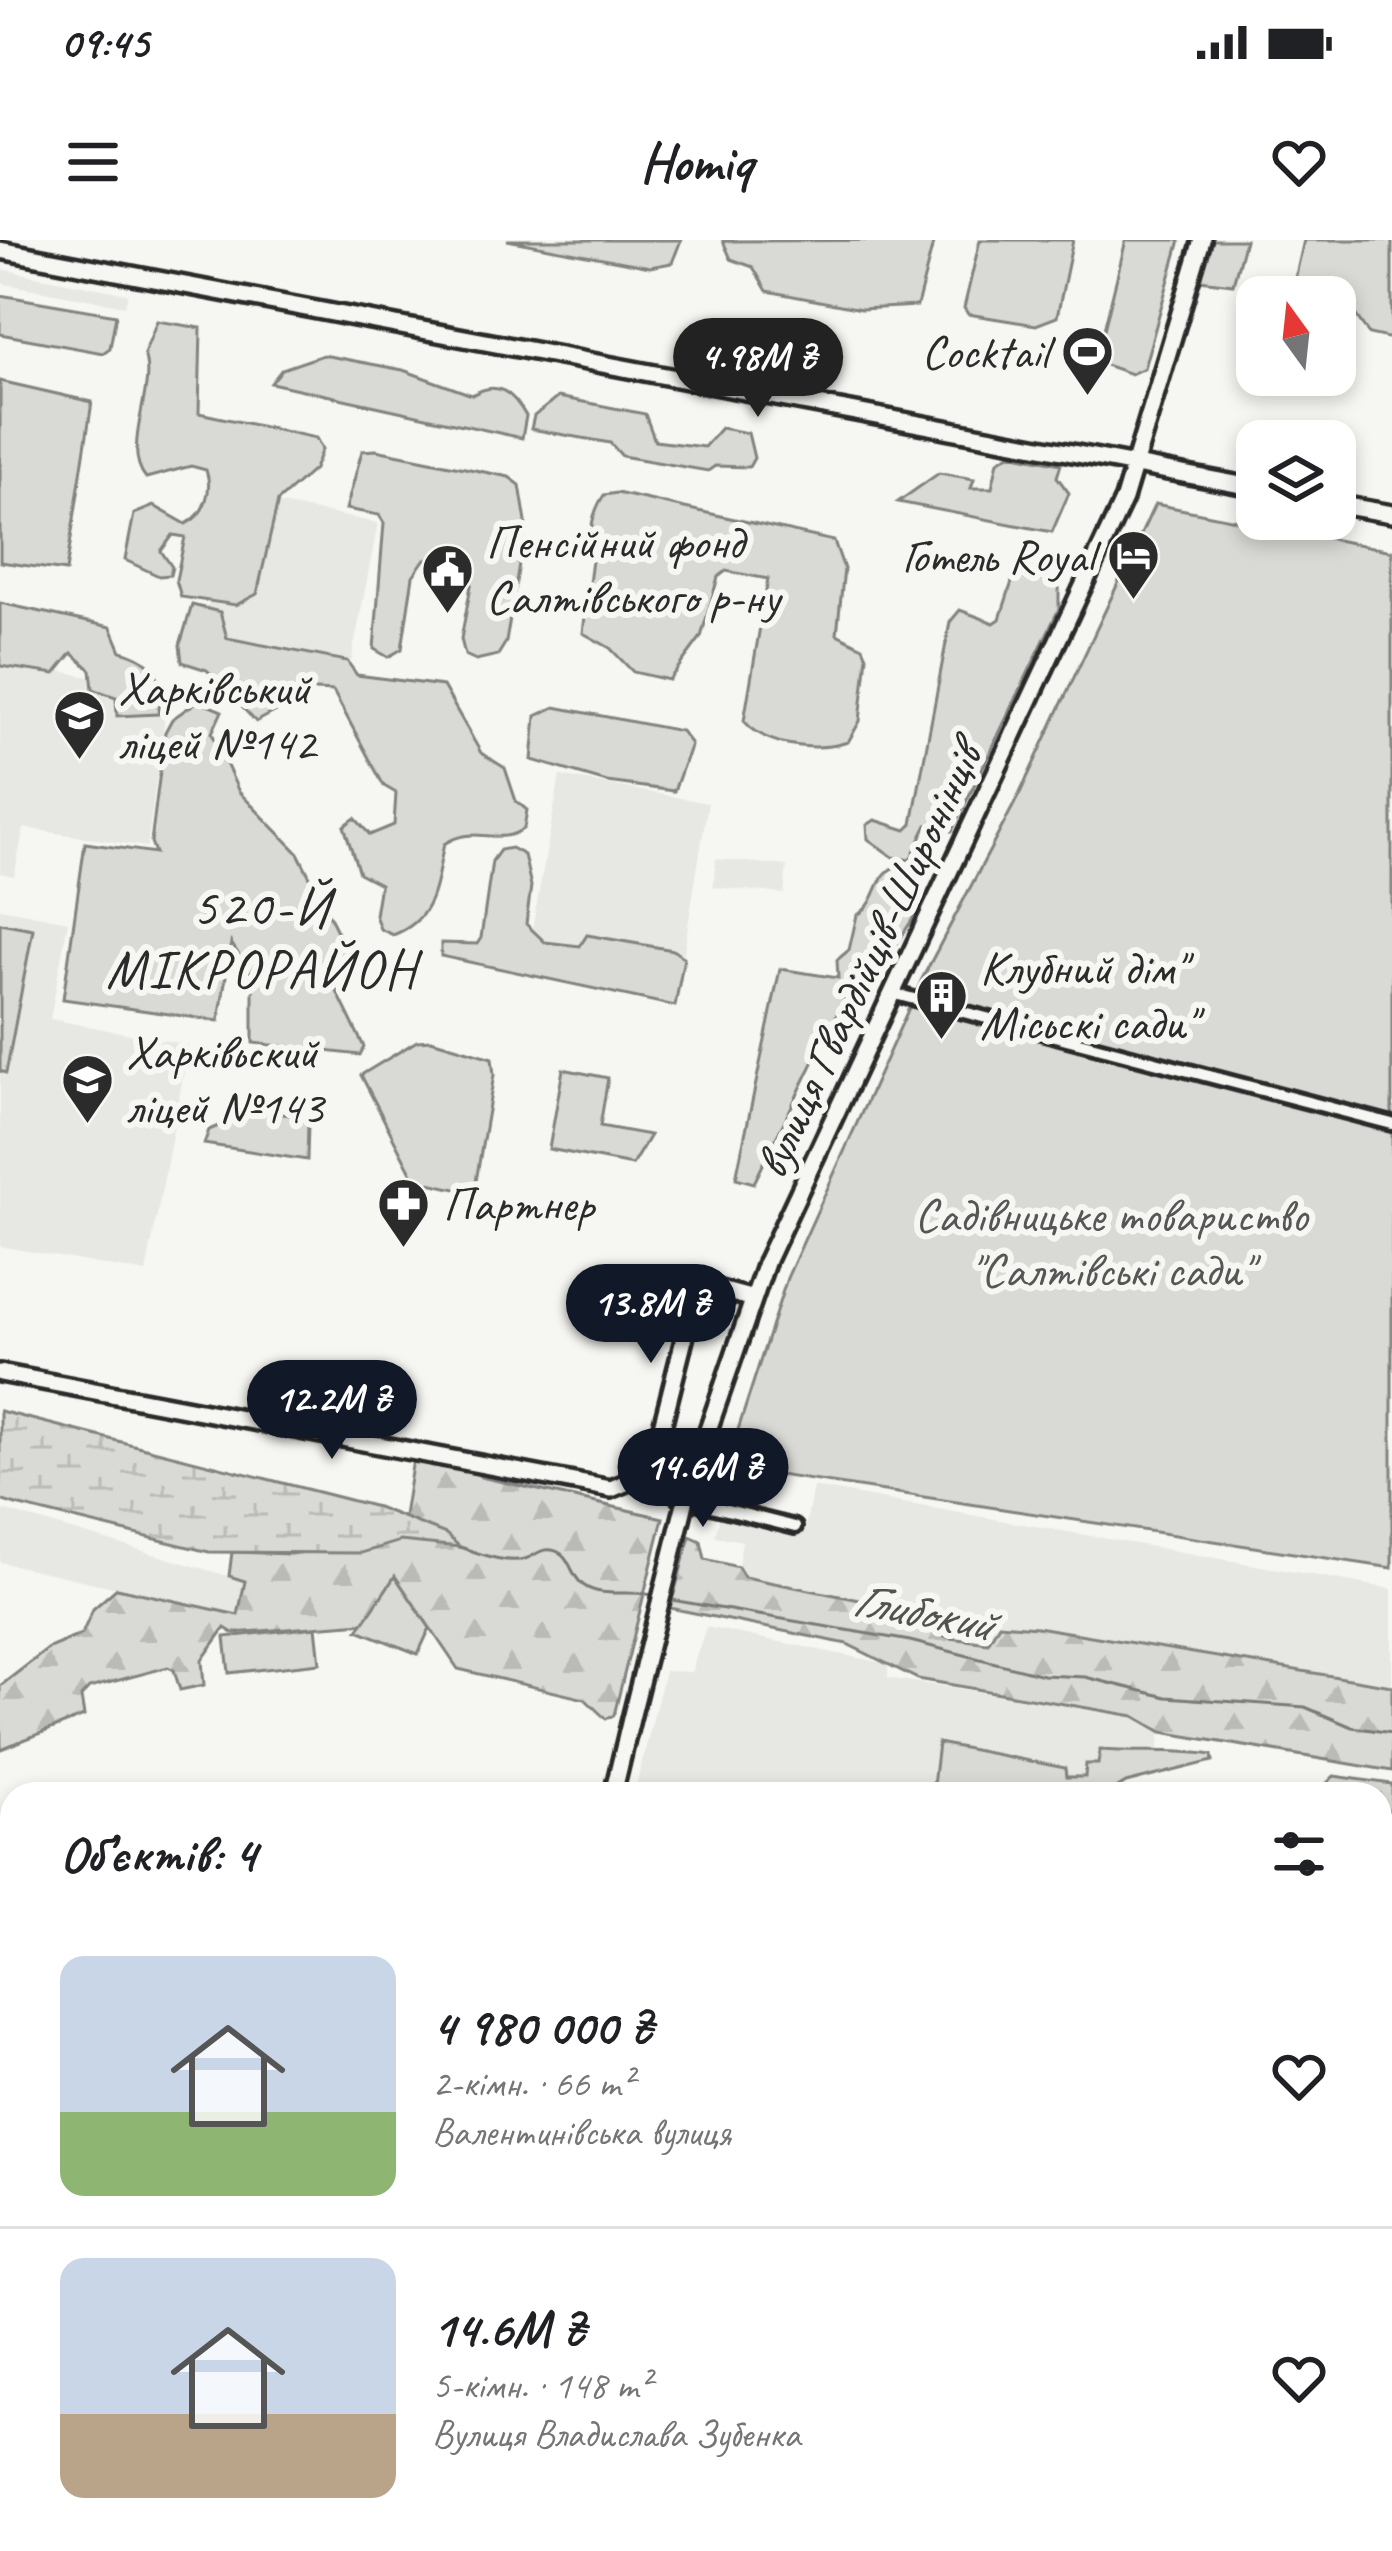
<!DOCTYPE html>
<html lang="uk">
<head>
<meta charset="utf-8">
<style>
	:root { --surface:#fff; --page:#f6f6f6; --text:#202124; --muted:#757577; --line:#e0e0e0; --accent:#111827 }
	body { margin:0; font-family:Caveat,sans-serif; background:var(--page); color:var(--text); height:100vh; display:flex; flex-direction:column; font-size:45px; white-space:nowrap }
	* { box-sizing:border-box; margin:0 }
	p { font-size:39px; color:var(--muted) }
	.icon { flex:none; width:66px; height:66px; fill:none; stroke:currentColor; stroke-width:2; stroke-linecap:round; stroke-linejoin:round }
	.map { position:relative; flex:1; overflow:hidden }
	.details { position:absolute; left:0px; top:1542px; width:1392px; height:771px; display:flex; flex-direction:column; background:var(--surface); border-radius:36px 36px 0 0; box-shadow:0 6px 18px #0003 }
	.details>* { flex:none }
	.needle { width:78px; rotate:345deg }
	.controls { position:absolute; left:1236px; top:36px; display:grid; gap:24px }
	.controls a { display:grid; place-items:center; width:120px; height:120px; border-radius:24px; background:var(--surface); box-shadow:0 6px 18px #0003; font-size:60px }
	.price { position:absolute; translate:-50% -102px; padding:0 27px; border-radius:42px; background:var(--accent); color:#fff; font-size:39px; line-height:78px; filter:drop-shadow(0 3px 6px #0008) }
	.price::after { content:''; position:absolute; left:50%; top:72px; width:36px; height:27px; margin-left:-18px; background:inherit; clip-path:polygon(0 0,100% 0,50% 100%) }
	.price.active { background:#222; color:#fff }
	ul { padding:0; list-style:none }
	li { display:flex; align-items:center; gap:36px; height:300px; padding:0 60px }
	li+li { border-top:3px solid var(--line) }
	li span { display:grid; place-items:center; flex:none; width:336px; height:240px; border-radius:24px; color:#555 }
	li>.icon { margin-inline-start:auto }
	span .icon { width:144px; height:144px; fill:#fffc; stroke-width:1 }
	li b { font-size:51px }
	h2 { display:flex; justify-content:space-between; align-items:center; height:144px; padding:0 60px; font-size:51px }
	.status { display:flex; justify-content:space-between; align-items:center; height:84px; padding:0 60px; background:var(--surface); direction:ltr }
	.status svg { height:33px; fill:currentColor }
	header { display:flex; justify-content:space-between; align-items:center; height:156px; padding:0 60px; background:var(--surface); font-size:54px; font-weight:700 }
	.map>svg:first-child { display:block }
</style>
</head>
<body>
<div class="status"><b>09:45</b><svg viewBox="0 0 49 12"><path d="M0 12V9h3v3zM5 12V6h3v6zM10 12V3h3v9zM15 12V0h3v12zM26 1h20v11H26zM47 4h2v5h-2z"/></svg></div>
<header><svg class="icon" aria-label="menu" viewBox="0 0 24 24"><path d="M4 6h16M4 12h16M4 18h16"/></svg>Homiq<svg class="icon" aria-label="heart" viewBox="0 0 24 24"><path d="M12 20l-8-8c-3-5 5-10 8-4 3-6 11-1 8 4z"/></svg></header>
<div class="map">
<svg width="1392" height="2311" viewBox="0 0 1392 2311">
	<defs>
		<pattern id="forest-firs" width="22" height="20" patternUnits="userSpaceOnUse" patternTransform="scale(3)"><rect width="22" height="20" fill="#d9d9d5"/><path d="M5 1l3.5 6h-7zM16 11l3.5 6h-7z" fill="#babab7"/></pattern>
		<pattern id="wetland-marsh" width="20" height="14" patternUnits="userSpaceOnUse" patternTransform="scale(3)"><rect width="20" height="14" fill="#d9d9d5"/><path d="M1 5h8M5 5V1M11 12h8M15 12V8" fill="none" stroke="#babab7"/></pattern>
	</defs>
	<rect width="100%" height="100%" fill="#f6f6f2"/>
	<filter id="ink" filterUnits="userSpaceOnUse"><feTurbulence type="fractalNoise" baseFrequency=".00833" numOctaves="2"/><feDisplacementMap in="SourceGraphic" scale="24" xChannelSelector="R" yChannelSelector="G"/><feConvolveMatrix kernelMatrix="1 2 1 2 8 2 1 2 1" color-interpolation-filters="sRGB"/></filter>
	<g filter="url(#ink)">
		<g fill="#e7e7e3">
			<polygon points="0,29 128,54 125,66 0,43"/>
			<polygon points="230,254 378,283 351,422 203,394"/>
			<polygon points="0,418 168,454 147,607 24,588 14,636 0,633"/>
			<polygon points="560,536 708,563 675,766 524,734"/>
			<polygon points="716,619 787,626 784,654 713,647"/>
			<polygon points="0,668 68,681 50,779 189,805 146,1033 0,1006"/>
			<polygon points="813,1247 1392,1349 1392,1446 1037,1387 999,1384 989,1403 950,1398 914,1385 885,1365 744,1337 738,1327 742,1301 715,1296 720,1275 805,1290"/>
			<polygon points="0,1269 245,1341 239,1375 0,1322"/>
			<polygon points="706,1387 888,1424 888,1438 1135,1476 1161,1492 1157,1514 1101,1510 1098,1525 1086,1537 1065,1537 1065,1529 938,1504 932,1554 634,1554 665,1431 691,1432"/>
			<polygon points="132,2301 287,2301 302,2311 126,2311"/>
		</g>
		<g fill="#d9d9d5" stroke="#828280" stroke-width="3">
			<polygon points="507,0 681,0 672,23 650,27"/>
			<polygon points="934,0 917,66 861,69 767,51 753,27 731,19 723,1"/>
			<polygon points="980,0 1073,0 1057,77 1036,85 968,74 964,68"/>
			<polygon points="1126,0 1180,0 1144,128 1131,134 1096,122"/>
			<polygon points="1206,0 1245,0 1233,44 1200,40 1197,33"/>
			<polygon points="1304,0 1392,0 1392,99 1369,94 1355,74 1335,68 1335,57 1291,57"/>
			<polygon points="0,55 116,75 110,108 103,113 0,94"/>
			<path d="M 157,81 L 201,88 L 199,173 L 316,198 L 322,209 L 314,229 L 278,261 L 257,354 L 236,365 L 181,357 L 176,340 L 185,297 L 173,295 L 161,311 L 172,327 L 170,335 L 159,336 L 125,320 L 134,274 L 154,266 L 186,284 C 205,275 213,250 206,230 L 191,226 L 146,238 C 120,207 157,150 144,114 Z"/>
			<path d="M 323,115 L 403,130 L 472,155 C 497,139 513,153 526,176 L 522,198 L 271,143 L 282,129 Z"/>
			<polygon points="0,141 92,162 66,331 0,322"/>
			<polygon points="558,157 645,174 655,201 704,207 721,188 748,193 754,218 749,227 715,226 708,231 622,216 610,203 531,189 534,176"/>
			<polygon points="376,210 509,237 520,245 526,282 506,402 498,415 476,420 465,415 461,399 475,324 445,315 424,320 413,336 402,409 388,417 374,409 384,283 379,275 346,269 362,211"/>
			<polygon points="1010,214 1061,224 1057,237 1069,253 1052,292 898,262 939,233 974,239 971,248 992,248 998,221"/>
			<path d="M 617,253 L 834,301 L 844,329 L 837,394 L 863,407 L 867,416 L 860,481 L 848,502 C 817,512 766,507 744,481 L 768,339 L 726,331 L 718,337 L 701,397 L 669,440 L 633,432 L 610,408 L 583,393 L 593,311 C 588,293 593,271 604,255 Z"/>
			<polygon points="1155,264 1392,311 1392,1328 726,1227 787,1038 922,739 1020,553"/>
			<polygon points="1020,317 1051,324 1048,331 1059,337 1059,369 952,591 927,585 910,620 893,617 868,599 867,585 875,580 906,590 912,584 950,382 960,370 994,383 1000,379"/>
			<path d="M 0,363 L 111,387 L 121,411 C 155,420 166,438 158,474 L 117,476 L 116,457 L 93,449 L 91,430 L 72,413 L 55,434 L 0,426 Z"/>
			<path d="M 192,365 L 220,372 L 227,398 L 347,421 L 357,435 L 443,446 L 481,513 L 505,528 L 516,561 L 527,570 L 524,588 C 499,608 475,583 444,604 C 435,644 436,679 393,695 L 380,689 L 375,675 L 380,644 L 359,633 L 344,586 L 355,578 L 370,595 L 394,585 L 396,553 L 384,546 L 333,451 L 315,450 L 256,482 L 207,430 L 182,422 L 180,405 Z"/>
			<polygon points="198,461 222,471 212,493 239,552 298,613 350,717 326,729 364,807 360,815 253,803 253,737 231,703 219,781 63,759 85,603 155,613 151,602 165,492 172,479"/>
			<polygon points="555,467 681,491 691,504 674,551 607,542 532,520 536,476"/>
			<polygon points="511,608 524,615 531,646 526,684 545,702 580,706 587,695 673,710 684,718 675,766 441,716 441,703 477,704 481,698 492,621 500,610"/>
			<path d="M 894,627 L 912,640 L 916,674 L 884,723 L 865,717 L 754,943 L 736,938 L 780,729 L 838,738 L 837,720 L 849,710 L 857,675 C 879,663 873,638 894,627 Z"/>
			<polygon points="0,683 33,689 6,833 0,831"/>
			<polygon points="431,800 492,818 494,835 474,953 415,940 361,835 417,801"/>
			<polygon points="563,829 608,838 600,886 650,895 632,925 549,909"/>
			<polygon points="254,871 292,875 308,884 307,920 204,904 209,890"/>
			<polygon points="395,1336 430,1388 418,1414 358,1390"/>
			<polygon points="316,1387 320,1423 229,1433 225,1397"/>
			<path d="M 938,1503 L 1065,1528 L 1066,1537 L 1085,1537 L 1086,1524 L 1098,1524 L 1100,1510 C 1142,1513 1170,1509 1212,1515 L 1213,1521 L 1126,1543 L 1108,1554 L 932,1554 Z"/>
			<polygon points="1334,1536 1392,1544 1392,1569 1380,1573 1380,1554 1316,1554"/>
			<polygon points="1392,1706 1392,1799 1380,1802 1380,1709"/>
			<polygon points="1392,2096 1392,2180 1380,2184 1380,2099"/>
		</g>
		<g fill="url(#forest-firs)" stroke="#828280" stroke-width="3">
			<polygon points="414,1213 466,1224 481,1237 663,1278 614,1475 606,1479 585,1459 458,1429 395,1336 363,1383 233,1393 225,1388 202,1420 204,1445 180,1450 174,1430 168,1427 89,1448 81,1457 84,1476 1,1509 0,1446 49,1408 82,1394 93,1369 117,1348 238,1375 245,1341 229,1336 232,1312 290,1314 400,1301"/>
			<polygon points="690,1296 701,1301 705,1319 738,1327 744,1337 885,1365 915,1385 950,1398 988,1403 999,1384 1037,1387 1392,1446 1392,1531 1162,1492 1134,1476 918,1439 847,1404 670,1368"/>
		</g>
		<polygon fill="url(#wetland-marsh)" stroke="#828280" stroke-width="3" points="0,1171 377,1267 446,1294 460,1307 400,1301 361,1313 209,1312 16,1265 0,1260"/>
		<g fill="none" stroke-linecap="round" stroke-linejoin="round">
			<g stroke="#7a7a78" stroke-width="3">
				<path d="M 460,1307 C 479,1313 504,1324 525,1319 C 535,1316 541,1308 552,1310 C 571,1313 569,1334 583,1345 C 603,1360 633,1348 656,1356"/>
				<polyline points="666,1359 910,1401 1043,1435 1085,1437 1166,1457 1305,1467 1352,1487 1392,1493"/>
			</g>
			<defs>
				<g id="street">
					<polyline points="895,754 1392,884"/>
					<polyline points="645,1230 679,1258 795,1287"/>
					<polyline points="1380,1808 1392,1805"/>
					<polyline points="0,1943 12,1950"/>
					<polyline points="0,2039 12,2020"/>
					<polyline points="0,2123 12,2131"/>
					<polyline points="100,2311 107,2301"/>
				</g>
				<g id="secondary">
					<polyline points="0,10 1257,248"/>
					<polyline points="1335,264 1392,274"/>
					<polyline points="0,1133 611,1249 635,1239 654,1218 698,1044 750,1058"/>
					<polyline points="691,1239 767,1020 1124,259 1202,0"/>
					<polyline points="613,1554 631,1479"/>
					<polyline points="0,1794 12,1799"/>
					<polyline points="1191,2301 1215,2311"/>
					<polyline points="473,2311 474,2301"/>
				</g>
			</defs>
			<use href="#street" stroke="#2b2b2b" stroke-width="20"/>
			<use href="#secondary" stroke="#2b2b2b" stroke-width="24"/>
			<use href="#street" stroke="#f6f6f2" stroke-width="10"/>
			<use href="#secondary" stroke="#f6f6f2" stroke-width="15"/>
			<defs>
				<polyline id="secondary-bridge" points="631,1479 691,1239"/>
			</defs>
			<use href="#secondary-bridge" stroke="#2b2b2b" stroke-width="24" stroke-linecap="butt"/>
			<use href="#secondary-bridge" stroke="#f6f6f2" stroke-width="15"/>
		</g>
	</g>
	<defs>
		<symbol id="stadium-pin" viewBox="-11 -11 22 30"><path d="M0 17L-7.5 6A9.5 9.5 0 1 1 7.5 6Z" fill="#2b2b2b" stroke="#f6f6f2"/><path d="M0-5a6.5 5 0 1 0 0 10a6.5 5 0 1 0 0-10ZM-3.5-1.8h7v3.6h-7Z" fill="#fff"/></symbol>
		<symbol id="hotel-pin" viewBox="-11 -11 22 30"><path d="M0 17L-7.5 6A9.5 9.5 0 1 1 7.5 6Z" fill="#2b2b2b" stroke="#f6f6f2"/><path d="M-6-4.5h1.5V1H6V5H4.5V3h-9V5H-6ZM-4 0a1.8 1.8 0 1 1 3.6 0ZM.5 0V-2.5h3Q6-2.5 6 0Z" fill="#fff"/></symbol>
		<symbol id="civic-pin" viewBox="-11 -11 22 30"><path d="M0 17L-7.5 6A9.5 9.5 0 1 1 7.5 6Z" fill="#2b2b2b" stroke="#f6f6f2"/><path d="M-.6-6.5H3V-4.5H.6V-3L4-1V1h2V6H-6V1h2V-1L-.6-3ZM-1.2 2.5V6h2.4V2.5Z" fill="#fff"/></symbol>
		<symbol id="school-pin" viewBox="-11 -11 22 30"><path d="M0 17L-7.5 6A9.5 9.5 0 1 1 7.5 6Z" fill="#2b2b2b" stroke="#f6f6f2"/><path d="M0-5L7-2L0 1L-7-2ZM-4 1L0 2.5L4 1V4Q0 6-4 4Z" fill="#fff"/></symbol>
		<symbol id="building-pin" viewBox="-11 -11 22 30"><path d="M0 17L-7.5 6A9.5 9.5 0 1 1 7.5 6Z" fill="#2b2b2b" stroke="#f6f6f2"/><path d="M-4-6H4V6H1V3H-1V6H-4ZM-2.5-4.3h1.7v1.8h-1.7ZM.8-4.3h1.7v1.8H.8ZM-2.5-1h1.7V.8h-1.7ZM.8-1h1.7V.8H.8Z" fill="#fff"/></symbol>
		<symbol id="pharmacy-pin" viewBox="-11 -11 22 30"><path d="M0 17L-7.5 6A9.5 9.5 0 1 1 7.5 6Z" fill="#2b2b2b" stroke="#f6f6f2"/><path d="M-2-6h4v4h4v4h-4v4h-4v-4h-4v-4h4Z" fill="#fff"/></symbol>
	</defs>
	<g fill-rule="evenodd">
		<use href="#stadium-pin" x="1058" y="82" width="59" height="81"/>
		<use href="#hotel-pin" x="1104" y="286" width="59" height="81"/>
		<use href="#civic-pin" x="418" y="300" width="59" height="81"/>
		<use href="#school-pin" x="50" y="446" width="59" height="81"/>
		<use href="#building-pin" x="912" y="726" width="59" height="81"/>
		<use href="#school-pin" x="58" y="810" width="59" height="81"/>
		<use href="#pharmacy-pin" x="374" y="934" width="59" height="81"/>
	</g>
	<g text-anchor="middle" stroke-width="12" stroke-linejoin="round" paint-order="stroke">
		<g font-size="48" fill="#2b2b2b" stroke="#f6f6f2" text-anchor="start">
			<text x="1048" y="128" text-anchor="end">Cocktail</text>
			<text x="486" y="318">Пенсійний фонд<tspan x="486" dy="55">Салтівського р-ну</tspan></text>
			<text x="1094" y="332" text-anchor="end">Готель Royal</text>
			<text x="118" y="464">Харківський<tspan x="118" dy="55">ліцей №142</tspan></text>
			<text x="980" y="744">Клубний дім"<tspan x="980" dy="55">Місьскі сади"</tspan></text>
			<text x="126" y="828">Харківьский<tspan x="126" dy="55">ліцей №143</tspan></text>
			<text x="443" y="980">Партнер</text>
		</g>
		<g font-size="48" fill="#2b2b2b" stroke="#f6f6f2">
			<text transform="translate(867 720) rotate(-65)" y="17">вулиця Гвардійців-Широнінців</text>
		</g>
		<g font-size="48" fill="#565656" stroke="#f6f6f2">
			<text x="1111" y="991">Садівницьке товариство<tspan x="1111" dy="55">"Салтівські сади"</tspan></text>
		</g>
		<g font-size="51" font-style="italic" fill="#525251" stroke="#f6f6f2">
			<text transform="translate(923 1370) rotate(11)" y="18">Глибокий</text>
		</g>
		<g font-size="54" letter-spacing="3" fill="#2b2b2b" stroke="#f6f6f2">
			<text x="262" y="685">520-Й<tspan x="262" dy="62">МІКРОРАЙОН</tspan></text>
		</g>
	</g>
</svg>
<div class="controls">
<a><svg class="needle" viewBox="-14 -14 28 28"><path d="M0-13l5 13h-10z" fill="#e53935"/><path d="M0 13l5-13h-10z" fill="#757577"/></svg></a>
<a><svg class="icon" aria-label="layers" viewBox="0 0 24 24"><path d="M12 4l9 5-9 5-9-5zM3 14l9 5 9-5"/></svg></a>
</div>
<b class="price active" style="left:758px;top:180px">4.98M ₴</b>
<b class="price" style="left:651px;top:1126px">13.8M ₴</b>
<b class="price" style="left:332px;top:1222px">12.2M ₴</b>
<b class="price" style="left:703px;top:1290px">14.6M ₴</b>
<section class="details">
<h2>Об’єктів: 4<svg class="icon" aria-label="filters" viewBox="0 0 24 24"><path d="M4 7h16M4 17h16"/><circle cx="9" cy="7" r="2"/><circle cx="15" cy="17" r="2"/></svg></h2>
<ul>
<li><span style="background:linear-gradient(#c9d6e8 65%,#8fb573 0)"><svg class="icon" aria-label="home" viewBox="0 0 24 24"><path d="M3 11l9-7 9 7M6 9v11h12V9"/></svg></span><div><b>4 980 000 ₴</b><p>2-кімн. · 66 m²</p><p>Валентинівська вулиця</p></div><svg class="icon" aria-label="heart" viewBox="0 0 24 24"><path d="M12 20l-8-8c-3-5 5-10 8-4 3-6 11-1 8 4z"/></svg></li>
<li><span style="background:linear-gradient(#c9d6e8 65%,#b9a48a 0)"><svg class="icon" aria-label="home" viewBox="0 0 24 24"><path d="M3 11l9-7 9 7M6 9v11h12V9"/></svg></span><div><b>14.6M ₴</b><p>5-кімн. · 148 m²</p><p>Вулиця Владислава Зубенка</p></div><svg class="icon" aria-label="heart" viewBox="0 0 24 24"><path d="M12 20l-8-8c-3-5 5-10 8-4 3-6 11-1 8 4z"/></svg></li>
</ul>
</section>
</div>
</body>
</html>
